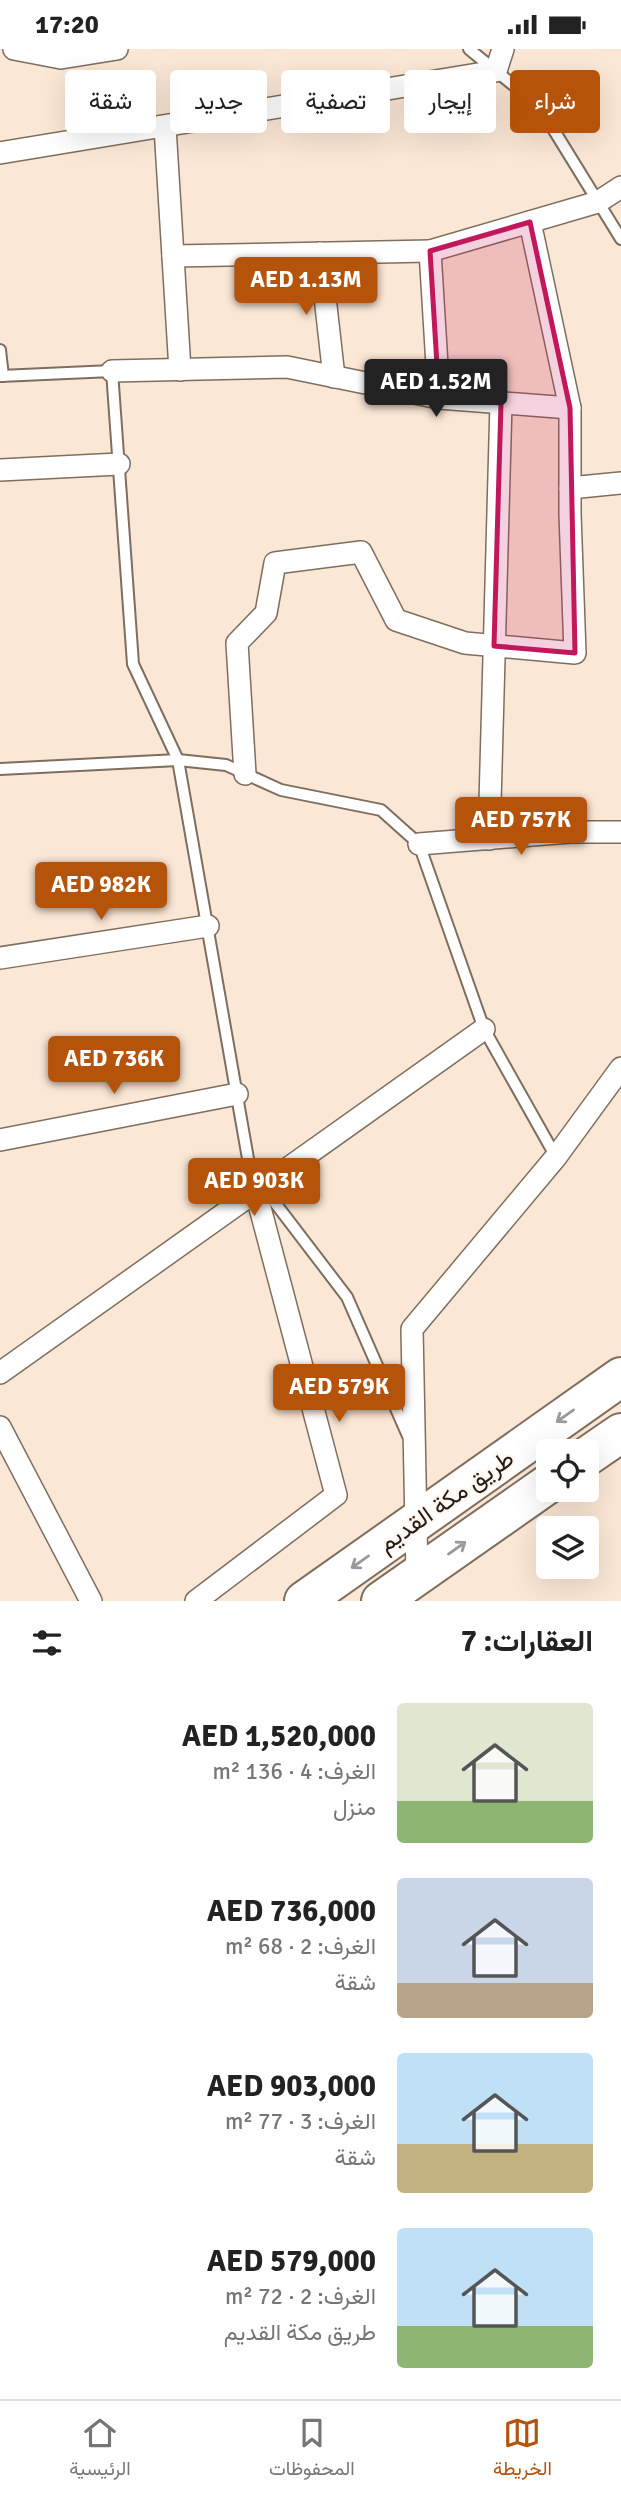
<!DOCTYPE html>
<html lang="ar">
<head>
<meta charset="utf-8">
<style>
	:root { --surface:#fff; --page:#f2f2f2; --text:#222; --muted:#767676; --line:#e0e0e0; --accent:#b45309 }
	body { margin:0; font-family:Signika,Vazirmatn,sans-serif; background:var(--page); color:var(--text); direction:rtl; height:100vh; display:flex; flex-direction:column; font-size:26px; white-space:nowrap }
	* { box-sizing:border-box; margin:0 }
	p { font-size:23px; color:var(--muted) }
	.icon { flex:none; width:38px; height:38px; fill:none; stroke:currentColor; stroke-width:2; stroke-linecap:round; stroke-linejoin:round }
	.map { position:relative; height:1552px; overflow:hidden; direction:ltr }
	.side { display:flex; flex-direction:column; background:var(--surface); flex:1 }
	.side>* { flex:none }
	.hud { position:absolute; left:21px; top:21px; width:579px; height:63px; direction:rtl; display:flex; gap:14px }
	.buttons { position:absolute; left:536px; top:1390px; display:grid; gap:14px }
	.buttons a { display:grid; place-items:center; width:63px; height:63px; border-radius:7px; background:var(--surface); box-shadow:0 7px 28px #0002; font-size:35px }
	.price { position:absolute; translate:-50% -60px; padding:0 16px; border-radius:7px; background:var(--accent); color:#fff; font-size:23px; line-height:46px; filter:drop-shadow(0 2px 4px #0008) }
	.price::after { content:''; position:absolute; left:50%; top:42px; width:21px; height:16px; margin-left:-10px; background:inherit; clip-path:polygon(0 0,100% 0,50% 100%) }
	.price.active { background:#222; color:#fff }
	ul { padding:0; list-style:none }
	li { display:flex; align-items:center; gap:21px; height:175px; padding:0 28px }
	li span { display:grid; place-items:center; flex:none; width:196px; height:140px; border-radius:7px; color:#555 }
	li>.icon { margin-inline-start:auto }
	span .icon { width:84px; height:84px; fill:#fffc; stroke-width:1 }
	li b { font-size:30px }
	h2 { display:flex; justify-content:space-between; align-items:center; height:84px; padding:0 28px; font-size:30px }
	.tag { padding:0 24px; border-radius:7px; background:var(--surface); box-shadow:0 7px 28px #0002; font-size:24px; line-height:63px }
	.tag.active { background:var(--accent); color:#fff }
	.status { display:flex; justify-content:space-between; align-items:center; height:49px; padding:0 35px; background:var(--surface); direction:ltr }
	.status svg { height:19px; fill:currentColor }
	.menu { display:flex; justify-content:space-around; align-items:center; height:98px; border-top:2px solid var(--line); background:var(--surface); font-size:19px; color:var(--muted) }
	.menu a { display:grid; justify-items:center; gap:4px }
	.menu .active { color:var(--accent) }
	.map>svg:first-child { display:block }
</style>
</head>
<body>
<div class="status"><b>17:20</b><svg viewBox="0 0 49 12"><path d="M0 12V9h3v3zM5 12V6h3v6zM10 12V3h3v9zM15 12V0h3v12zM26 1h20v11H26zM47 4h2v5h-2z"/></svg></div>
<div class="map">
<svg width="621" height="1552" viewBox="0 0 621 1552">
	<rect width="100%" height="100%" fill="#fbe7d5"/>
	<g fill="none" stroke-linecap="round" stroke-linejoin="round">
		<defs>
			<g id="lane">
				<polyline points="469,0 539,57 621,190"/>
				<polyline points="0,301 3,327"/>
				<polyline points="0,327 112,322 133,615 178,711 250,1121 347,1248 408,1387"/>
				<polyline points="0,720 178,711 226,716 281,741 381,761 419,795 484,980 556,1108"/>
			</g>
			<g id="street">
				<polyline points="14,0 61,9 117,0"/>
				<polyline points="165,78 180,321"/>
				<polyline points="0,104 496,22 503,0"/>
				<polyline points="320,204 334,328"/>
				<polyline points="173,207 430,202"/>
				<polyline points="112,322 287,318 439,349 430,202 598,153 621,138"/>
				<polyline points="439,349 570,359"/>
				<polyline points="0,421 119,415"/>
				<polyline points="570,439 621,434"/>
				<polyline points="245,725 237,594 266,564 275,514 361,503 396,571 465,594 575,604 570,465 570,359 530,173"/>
				<polyline points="489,790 501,354"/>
				<polyline points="419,795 570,783 621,783"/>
				<polyline points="0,909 208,877"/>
				<polyline points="0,1091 237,1045"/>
				<polyline points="0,1324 484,980"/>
				<polyline points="0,1378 91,1552"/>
				<polyline points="417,1527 412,1280 556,1108 621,1019"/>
				<polyline points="196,1552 336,1446 250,1121"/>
			</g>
			<g id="highway">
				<polyline points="586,1408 621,1384"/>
				<polyline points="304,1552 621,1328"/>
				<polyline points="381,1552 548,1435"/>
			</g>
		</defs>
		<use href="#lane" stroke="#7f6e5d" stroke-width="14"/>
		<use href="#street" stroke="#7f6e5d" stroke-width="24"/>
		<use href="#highway" stroke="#7f6e5d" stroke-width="42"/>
		<use href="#lane" stroke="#fff" stroke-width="10"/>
		<use href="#street" stroke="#fff" stroke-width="21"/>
		<use href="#highway" stroke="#fff" stroke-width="38"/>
	</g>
	<defs><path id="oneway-shaft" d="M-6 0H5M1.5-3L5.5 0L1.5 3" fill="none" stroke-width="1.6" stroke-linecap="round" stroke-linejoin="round" transform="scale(1.75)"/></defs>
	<g stroke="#9c9996">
		<use href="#oneway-shaft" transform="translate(565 1367) rotate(145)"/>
		<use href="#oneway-shaft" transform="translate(457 1499) rotate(-35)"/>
		<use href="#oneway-shaft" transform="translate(360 1513) rotate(145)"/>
	</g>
	<path fill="#c2185b" fill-opacity="0.2" stroke="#c2185b" stroke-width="5" stroke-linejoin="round" d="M 530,173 L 570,359 L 575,604 L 494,597 L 501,354 L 439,349 L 430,202 Z"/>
	<g text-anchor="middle" stroke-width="5" stroke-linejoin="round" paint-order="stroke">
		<g font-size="24" fill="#231c16" stroke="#fff7f0">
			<text transform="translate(446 1452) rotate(-35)" y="8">طريق مكة القديم</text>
		</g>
	</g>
</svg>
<div class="buttons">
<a><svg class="icon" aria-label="locate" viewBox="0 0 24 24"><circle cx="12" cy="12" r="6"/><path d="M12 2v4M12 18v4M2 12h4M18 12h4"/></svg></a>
<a><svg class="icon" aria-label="layers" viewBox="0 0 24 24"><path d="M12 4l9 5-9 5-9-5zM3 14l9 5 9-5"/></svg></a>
</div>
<b class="price" style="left:306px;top:268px">AED 1.13M</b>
<b class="price active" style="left:436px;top:370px">AED 1.52M</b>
<b class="price" style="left:521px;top:808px">AED 757K</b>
<b class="price" style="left:101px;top:873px">AED 982K</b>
<b class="price" style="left:114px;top:1047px">AED 736K</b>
<b class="price" style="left:254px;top:1169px">AED 903K</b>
<b class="price" style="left:339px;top:1375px">AED 579K</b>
<div class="hud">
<a class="tag active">شراء</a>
<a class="tag">إيجار</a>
<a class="tag">تصفية</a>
<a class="tag">جديد</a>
<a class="tag">شقة</a>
</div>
</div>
<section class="side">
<h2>العقارات: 7<svg class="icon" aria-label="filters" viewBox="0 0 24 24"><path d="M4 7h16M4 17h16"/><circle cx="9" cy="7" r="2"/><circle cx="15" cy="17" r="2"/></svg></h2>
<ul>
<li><span style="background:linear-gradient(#dfe7d0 70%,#8fb573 0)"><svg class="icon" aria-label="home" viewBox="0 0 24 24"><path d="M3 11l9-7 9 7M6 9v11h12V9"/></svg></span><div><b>AED 1,520,000</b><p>الغرف: 4 · 136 m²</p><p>منزل</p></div></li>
<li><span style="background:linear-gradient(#c9d6e8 75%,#b9a48a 0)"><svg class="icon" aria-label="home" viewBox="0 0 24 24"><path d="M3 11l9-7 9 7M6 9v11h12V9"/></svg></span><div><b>AED 736,000</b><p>الغرف: 2 · 68 m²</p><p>شقة</p></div></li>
<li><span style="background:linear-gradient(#bfe0f5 65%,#c2b280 0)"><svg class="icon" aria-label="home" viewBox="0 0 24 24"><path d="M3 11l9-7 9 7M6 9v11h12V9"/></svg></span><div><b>AED 903,000</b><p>الغرف: 3 · 77 m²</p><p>شقة</p></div></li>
<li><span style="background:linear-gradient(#bfe0f5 70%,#8fb573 0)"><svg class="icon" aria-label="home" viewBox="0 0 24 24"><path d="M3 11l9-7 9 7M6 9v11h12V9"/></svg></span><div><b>AED 579,000</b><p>الغرف: 2 · 72 m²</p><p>طريق مكة القديم</p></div></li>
</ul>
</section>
<nav class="menu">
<a class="active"><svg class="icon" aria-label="map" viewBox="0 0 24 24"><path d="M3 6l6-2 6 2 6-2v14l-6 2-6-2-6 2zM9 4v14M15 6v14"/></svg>الخريطة</a>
<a><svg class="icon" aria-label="saved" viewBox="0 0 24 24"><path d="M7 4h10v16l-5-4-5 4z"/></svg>المحفوظات</a>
<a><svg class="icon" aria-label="home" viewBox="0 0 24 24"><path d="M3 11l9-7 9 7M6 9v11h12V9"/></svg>الرئيسية</a>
</nav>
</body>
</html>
